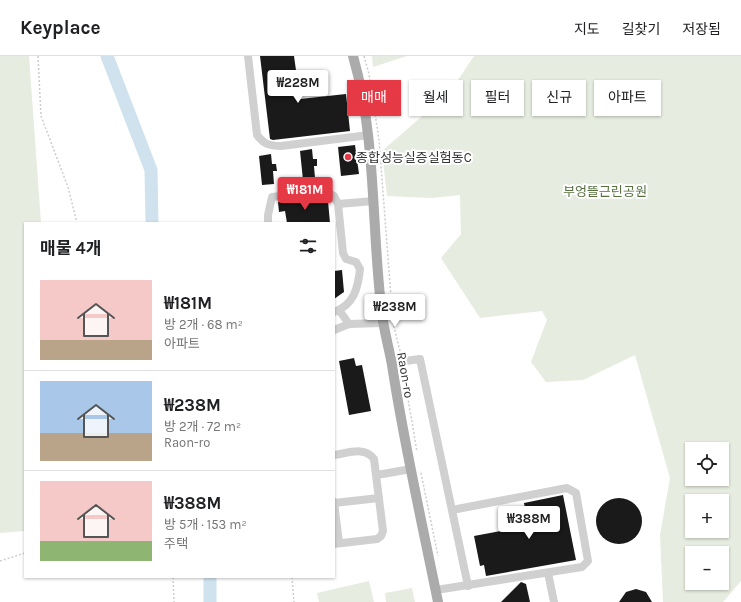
<!DOCTYPE html>
<html lang="ko">
<head>
<meta charset="utf-8">
<style>
	:root { --surface:#fff; --page:#f6f6f6; --text:#202124; --muted:#757577; --line:#e0e0e0; --accent:#e63946 }
	body { margin:0; font-family:Karla,"Noto Sans KR",sans-serif; background:var(--page); color:var(--text); height:100vh; display:flex; flex-direction:column; font-size:15px; white-space:nowrap }
	* { box-sizing:border-box; margin:0 }
	p { font-size:13px; color:var(--muted) }
	.icon { flex:none; width:22px; height:22px; fill:none; stroke:currentColor; stroke-width:2; stroke-linecap:round; stroke-linejoin:round }
	.map { position:relative; flex:1; overflow:hidden }
	.sheet { position:absolute; left:24px; top:166px; width:311px; height:356px; display:flex; flex-direction:column; background:var(--surface); border-radius:0px; box-shadow:0 1px 3px #0004 }
	.sheet>* { flex:none }
	.guide { position:absolute; left:347px; top:24px; width:334px; height:36px; display:flex; gap:8px }
	.fabs { position:absolute; left:685px; top:386px; display:grid; gap:8px }
	.fabs a { display:grid; place-items:center; width:44px; height:44px; border-radius:0px; background:var(--surface); box-shadow:0 1px 3px #0004; font-size:20px }
	.price { position:absolute; translate:-50% -34px; padding:0 9px; border-radius:4px; background:#fff; color:#222; font-size:13px; line-height:26px; filter:drop-shadow(0 1px 2px #0008) }
	.price::after { content:''; position:absolute; left:50%; top:24px; width:12px; height:9px; margin-left:-6px; background:inherit; clip-path:polygon(0 0,100% 0,50% 100%) }
	.price.active { background:var(--accent); color:#fff }
	ul { padding:0; list-style:none }
	li { display:flex; align-items:center; gap:12px; height:100px; padding:0 16px }
	li+li { border-top:1px solid var(--line) }
	li span { display:grid; place-items:center; flex:none; width:112px; height:80px; border-radius:0px; color:#555 }
	li>.icon { margin-inline-start:auto }
	span .icon { width:48px; height:48px; fill:#fffc; stroke-width:1 }
	li b { font-size:17px }
	h2 { display:flex; justify-content:space-between; align-items:center; height:48px; padding:0 16px; font-size:17px }
	.chip { padding:0 14px; border-radius:0px; background:var(--surface); box-shadow:0 1px 3px #0004; font-size:14px; line-height:36px }
	.chip.active { background:var(--accent); color:#fff }
	header { display:flex; align-items:center; gap:24px; box-sizing:border-box; height:56px; padding:0 20px; background:var(--surface); border-bottom:1px solid var(--line) }
	header strong { font-size:19px }
	nav { display:flex; gap:22px; margin-inline-start:auto; font-size:14px }
	.map>svg:first-child { display:block }
</style>
</head>
<body>
<header>
<strong>Keyplace</strong>
<nav><a>지도</a><a>길찾기</a><a>저장됨</a></nav>
</header>
<div class="map">
<svg width="741" height="546" viewBox="0 0 741 546">
	<rect width="100%" height="100%" fill="#fff"/>
	<g fill="#e6ecdf" fill-rule="evenodd">
		<polygon points="0,0 29,0 41,167 25,167 25,475 0,477"/>
		<polygon points="372,0 407,0 373,11"/>
		<path d="M 474,0 L 741,0 L 741,525 L 723,546 L 663,546 L 660,479 L 670,422 L 635,299 L 583,324 L 546,326 L 531,306 L 547,264 L 542,255 L 480,262 L 441,202 L 461,178 L 460,139 L 432,142 L 387,140 L 382,95 L 450,36 ZM 692,393 L 722,393 L 722,423 L 692,423 ZM 692,445 L 722,445 L 722,475 L 692,475 ZM 692,497 L 722,497 L 722,527 L 692,527 Z"/>
		<polygon points="369,525 374,546 319,546 317,537"/>
		<polygon points="412,532 415,546 386,546 385,537"/>
	</g>
	<g fill="none" stroke-linecap="round" stroke-linejoin="round">
		<g stroke="#cfe2ee" stroke-width="13">
			<polyline points="107,0 151,114 152,167"/>
			<polyline points="210,546 210,521"/>
		</g>
	</g>
	<g fill="#1a1a1a">
		<polygon points="260,0 294,0 300,43 346,38 350,75 273,84 270,83"/>
		<polygon points="355,89 359,118 341,120 338,91"/>
		<polygon points="312,93 313,103 317,103 317,110 314,110 315,122 303,124 300,95"/>
		<polygon points="271,98 272,108 276,108 277,115 273,115 274,128 262,129 259,100"/>
		<polygon points="312,142 313,147 328,145 330,167 287,167 285,155 279,156 278,146"/>
		<polygon points="342,214 344,236 334,243 334,215"/>
		<polygon points="354,302 356,310 362,309 371,355 349,359 339,305"/>
		<polygon points="563,439 576,504 486,520 484,509 480,510 474,480 528,470 524,447"/>
		<circle cx="619" cy="465" r="23"/>
		<polygon points="521,526 526,528 530,546 501,546"/>
		<polygon points="636,533 646,536 652,546 619,546 626,536"/>
	</g>
	<g fill="none" stroke-linecap="round" stroke-linejoin="round">
		<g stroke="#cdcdcd" stroke-width="1.5" stroke-dasharray="2 2" stroke-linecap="butt">
			<polyline points="38,0 41,60 68,131 77,167"/>
			<polyline points="364,0 369,18 379,84 393,267 401,299"/>
			<polyline points="403,313 417,396"/>
			<polyline points="421,417 438,500"/>
			<polyline points="0,505 25,497"/>
			<polyline points="173,521 174,546"/>
			<polyline points="292,521 294,546"/>
		</g>
		<g stroke="#d0d0d0" stroke-width="8">
			<path d="M 248,0 L 257,79 C 264,88 269,90 281,90 L 369,79"/>
			<polyline points="338,148 374,145"/>
			<path d="M 268,167 L 268,159 L 272,141 L 323,135 L 334,140 L 338,148 L 343,197 L 346,203 L 356,206 L 360,213 C 358,232 354,249 334,256"/>
			<polyline points="339,254 349,268"/>
			<polyline points="334,274 349,268 383,267"/>
			<polyline points="391,307 420,303 468,530"/>
			<path d="M 334,399 C 348,397 365,390 374,403 L 383,475 L 381,480 L 377,483 L 334,488"/>
			<polyline points="377,419 411,413"/>
			<polyline points="334,446 339,487"/>
			<polyline points="334,447 379,442"/>
			<polyline points="548,517 554,546"/>
			<polyline points="436,534 582,511 588,505 576,437 567,432 452,454"/>
		</g>
		<path stroke="#ababab" stroke-width="10" d="M 353,0 C 377,84 371,172 382,258 C 384,275 389,292 392,309 C 404,388 422,467 438,546"/>
	</g>
	<circle fill="#e63946" stroke="#fff" stroke-width="1.5" cx="348" cy="101" r="4"/>
	<g text-anchor="middle" stroke-width="4" stroke-linejoin="round" paint-order="stroke">
		<g font-size="13" fill="#333" stroke="#fff" text-anchor="start">
			<text x="356" y="106">종합성능실증실험동C</text>
		</g>
		<g font-size="13" fill="#56703f" stroke="#fff">
			<text x="605" y="140">부엉뜰근린공원</text>
		</g>
		<g font-size="13" fill="#333" stroke="#fff">
			<text transform="translate(406 319) rotate(80)" y="5">Raon-ro</text>
		</g>
	</g>
</svg>
<div class="fabs">
<a><svg class="icon" aria-label="locate" viewBox="0 0 24 24"><circle cx="12" cy="12" r="6"/><path d="M12 2v4M12 18v4M2 12h4M18 12h4"/></svg></a>
<a>+</a>
<a>−</a>
</div>
<b class="price" style="left:298px;top:48px">₩228M</b>
<b class="price active" style="left:305px;top:155px">₩181M</b>
<b class="price" style="left:395px;top:272px">₩238M</b>
<b class="price" style="left:529px;top:484px">₩388M</b>
<div class="guide">
<a class="chip active">매매</a>
<a class="chip">월세</a>
<a class="chip">필터</a>
<a class="chip">신규</a>
<a class="chip">아파트</a>
</div>
<section class="sheet">
<h2>매물 4개<svg class="icon" aria-label="filters" viewBox="0 0 24 24"><path d="M4 7h16M4 17h16"/><circle cx="9" cy="7" r="2"/><circle cx="15" cy="17" r="2"/></svg></h2>
<ul>
<li><span style="background:linear-gradient(#f6c9c9 75%,#b9a48a 0)"><svg class="icon" aria-label="home" viewBox="0 0 24 24"><path d="M3 11l9-7 9 7M6 9v11h12V9"/></svg></span><div><b>₩181M</b><p>방 2개 · 68 m²</p><p>아파트</p></div></li>
<li><span style="background:linear-gradient(#a9c7e8 65%,#b9a48a 0)"><svg class="icon" aria-label="home" viewBox="0 0 24 24"><path d="M3 11l9-7 9 7M6 9v11h12V9"/></svg></span><div><b>₩238M</b><p>방 2개 · 72 m²</p><p>Raon-ro</p></div></li>
<li><span style="background:linear-gradient(#f6c9c9 75%,#8fb573 0)"><svg class="icon" aria-label="home" viewBox="0 0 24 24"><path d="M3 11l9-7 9 7M6 9v11h12V9"/></svg></span><div><b>₩388M</b><p>방 5개 · 153 m²</p><p>주택</p></div></li>
</ul>
</section>
</div>
</body>
</html>
